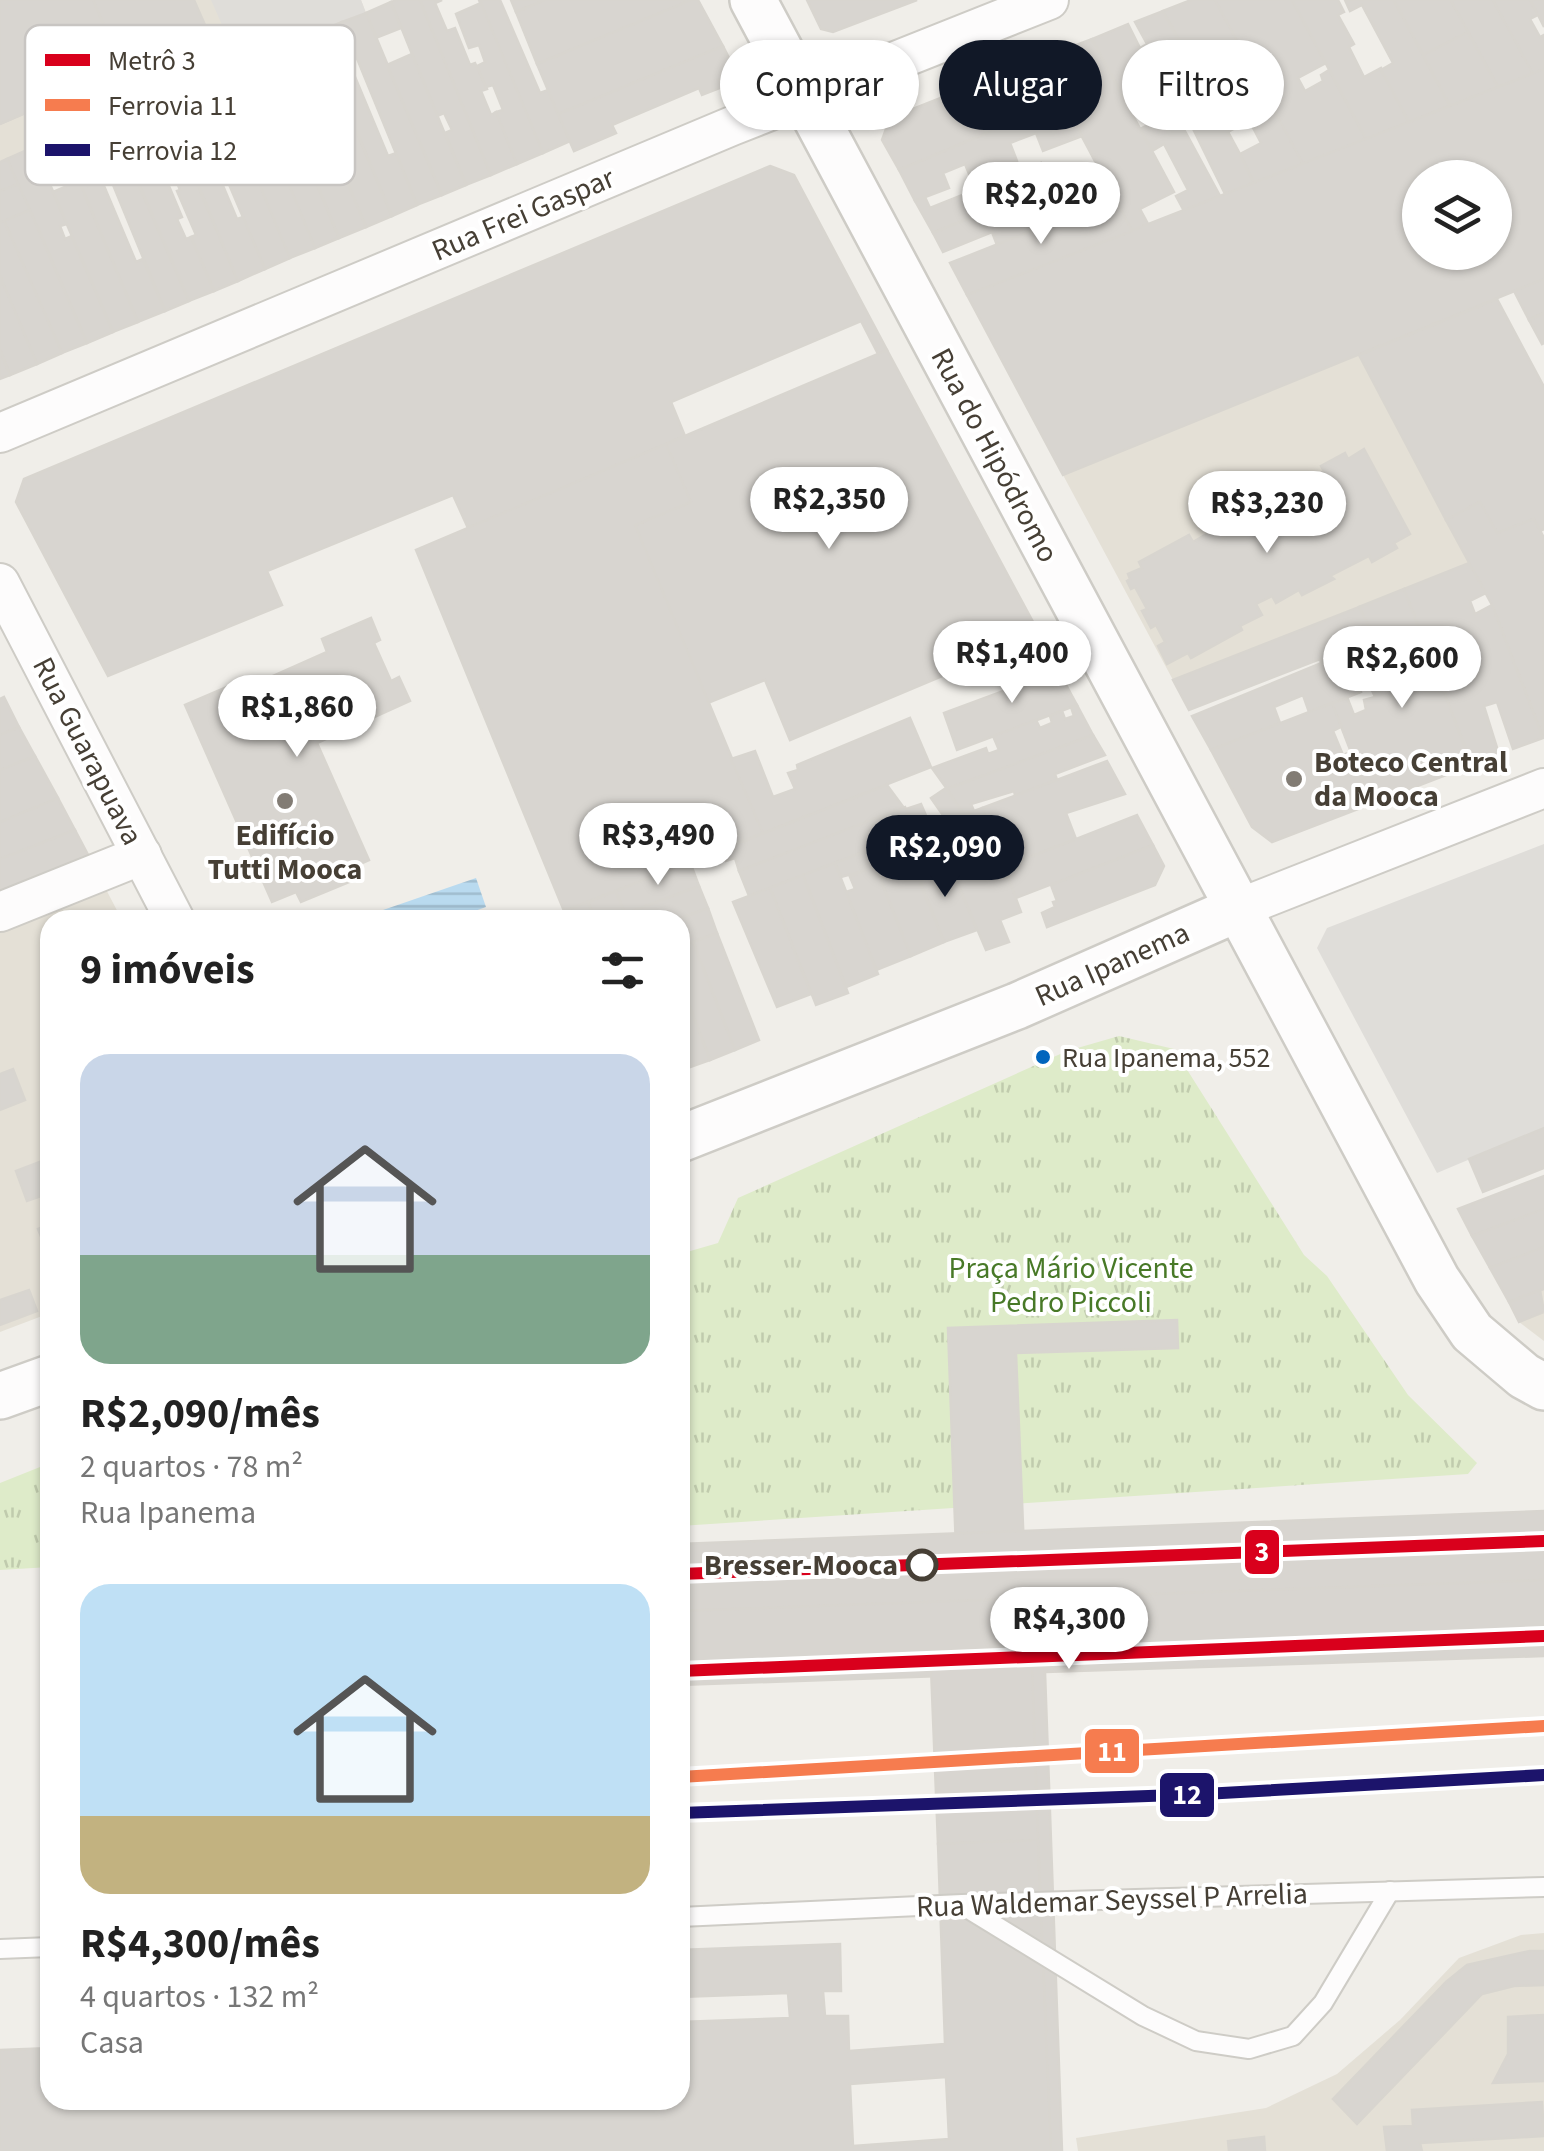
<!DOCTYPE html>
<html lang="pt">
<head>
<meta charset="utf-8">
<style>
	:root { --surface:#fff; --page:#f2f2f2; --text:#222; --muted:#767676; --accent:#111827 }
	body { margin:0; font-family:"Source Sans 3",sans-serif; background:var(--page); color:var(--text); height:100vh; display:flex; flex-direction:column; font-size:38px; white-space:nowrap }
	* { box-sizing:border-box; margin:0 }
	p { font-size:32px; color:var(--muted) }
	.icon { flex:none; width:55px; height:55px; fill:none; stroke:currentColor; stroke-width:2; stroke-linecap:round; stroke-linejoin:round }
	.map { position:relative; flex:1; overflow:hidden }
	.side { position:absolute; left:40px; top:910px; width:650px; height:1200px; display:flex; flex-direction:column; background:var(--surface); border-radius:30px; box-shadow:0 2px 8px #0004 }
	.side>* { flex:none }
	.banner { position:absolute; left:720px; top:40px; width:672px; height:90px; display:flex; gap:20px }
	.tools { position:absolute; left:1402px; top:160px; display:grid; gap:20px }
	.tools a { display:grid; place-items:center; width:110px; height:110px; border-radius:50%; background:var(--surface); box-shadow:0 2px 8px #0004; font-size:50px }
	.price { position:absolute; translate:-50% -85px; padding:0 22px; border-radius:35px; background:#fff; color:#222; font-size:32px; line-height:65px; filter:drop-shadow(0 2px 5px #0008) }
	.price::after { content:''; position:absolute; left:50%; top:60px; width:30px; height:22px; margin-left:-15px; background:inherit; clip-path:polygon(0 0,100% 0,50% 100%) }
	.price.current { background:var(--accent); color:#fff }
	ul { padding:0; list-style:none }
	li { display:grid; align-content:center; gap:20px; height:530px; padding:0 40px }
	li span { display:grid; place-items:center; height:310px; border-radius:30px; color:#555 }
	li>.icon { margin-inline-start:auto }
	span .icon { width:180px; height:180px; fill:#fffc; stroke-width:1 }
	li b { font-size:42px }
	h2 { display:flex; justify-content:space-between; align-items:center; height:120px; padding:0 40px; font-size:42px }
	.pill { padding:0 35px; border-radius:45px; background:var(--surface); box-shadow:0 2px 8px #0004; font-size:35px; line-height:90px }
	.pill.current { background:var(--accent); color:#fff }
	.map>svg:first-child { display:block }
</style>
</head>
<body>
<div class="map">
<svg width="1544" height="2151" viewBox="0 0 1544 2151">
	<defs>
		<pattern id="park-tufts" width="24" height="20" patternUnits="userSpaceOnUse" patternTransform="scale(2.5)"><rect width="24" height="20" fill="#deebc9"/><path d="M3 7l-1-3M5 7V3M7 7l1-3M15 17l-1-3M17 17v-4M19 17l1-3" fill="none" stroke="#c0cbad"/></pattern>
		<pattern id="water-rules" width="6" height="5" patternUnits="userSpaceOnUse" patternTransform="scale(2.5)"><rect width="6" height="5" fill="#b9daef"/><path d="M0 2.5h6" fill="none" stroke="#a0bcce"/></pattern>
	</defs>
	<rect width="100%" height="100%" fill="#f0eee9"/>
	<g fill="#e4e0d6">
		<polygon points="0,0 361,0 366,13 0,163"/>
		<polygon points="1359,355 1469,563 1173,680 1063,475"/>
		<polygon points="100,878 122,920 50,920 50,1313 0,1332 0,920"/>
		<polygon points="1544,1288 1544,1341 1519,1322 1509,1302"/>
		<polygon points="1544,1933 1544,2151 1078,2151 1076,2138 1266,2108 1337,2074 1400,2020 1459,1958 1521,1935"/>
	</g>
	<g fill="url(#park-tufts)">
		<polygon points="1119,1036 1174,1049 1304,1255 1327,1276 1408,1395 1477,1463 1468,1474 680,1526 680,1254 718,1243 738,1198 1067,1051"/>
		<polygon points="50,1463 50,1567 0,1570 0,1483"/>
	</g>
	<g fill="#dfddd9">
		<polygon points="211,0 361,0 366,13 239,64"/>
		<polygon points="1544,844 1544,1128 1437,1173 1317,948 1327,928"/>
	</g>
	<polygon fill="url(#water-rules)" points="476,878 486,907 450,920 354,920"/>
	<g fill="#d8d5d0" stroke="#d8d5cf" stroke-width="2.5" fill-rule="evenodd">
		<polygon points="0,0 194,0 209,34 0,124"/>
		<polygon points="0,0 93,0 124,71 0,124"/>
		<polygon points="397,0 420,0 491,175 466,185 445,133 452,130 444,113 437,116 391,2"/>
		<polygon points="420,0 442,0 435,3 447,31 455,28 470,65 475,63 487,89 481,91 491,115 496,112 517,164 491,175"/>
		<polygon points="479,0 500,0 540,93 548,90 570,141 543,153"/>
		<polygon points="511,0 545,0 516,12"/>
		<polygon points="545,0 691,0 537,64 516,12"/>
		<polygon points="691,0 698,0 723,46 558,114 537,64"/>
		<polygon points="807,0 917,0 833,32 821,29"/>
		<polygon points="1191,0 1215,0 1303,164 1254,183 1240,154 1261,143 1249,120 1228,132 1210,99 1224,91 1204,53 1190,60 1163,11"/>
		<polygon points="1215,0 1292,0 1326,63 1298,78 1305,91 1323,81 1321,75 1329,70 1366,139 1303,164"/>
		<polygon points="1292,0 1338,0 1344,12 1338,15 1354,44 1349,47 1364,77 1381,68 1409,122 1366,139"/>
		<polygon points="1345,0 1394,0 1450,106 1409,122 1381,70 1393,63 1362,5 1350,11"/>
		<polygon points="1394,0 1451,0 1468,32 1423,55"/>
		<polygon points="1451,0 1493,0 1533,74 1498,87"/>
		<polygon points="1493,0 1530,0 1538,15 1530,19 1540,37 1544,35 1544,69 1533,74"/>
		<polygon points="1530,0 1544,0 1544,27 1538,15"/>
		<polygon points="391,2 401,28 376,38 366,13"/>
		<polygon points="481,3 543,153 517,164 496,112 503,110 493,85 486,87 477,66 485,62 479,45 469,48 456,14"/>
		<polygon points="1163,11 1240,154 1254,183 1225,194 1176,94 1168,98 1140,48 1147,44 1135,22"/>
		<polygon points="366,13 442,195 417,205 342,22"/>
		<polygon points="342,22 351,44 325,55 316,33"/>
		<polygon points="1128,24 1140,48 1220,196 1184,211 1176,196 1188,190 1164,144 1152,151 1140,129 1165,116 1147,81 1122,95 1092,39"/>
		<polygon points="1468,32 1498,87 1450,106 1423,55"/>
		<polygon points="316,33 392,216 366,227 343,173 350,170 311,71 302,74 289,43"/>
		<polygon points="1092,39 1174,192 1140,209 1148,224 1132,231 1062,99 1052,54"/>
		<polygon points="723,46 736,72 718,80 722,87 702,95 699,88 612,125 616,133 574,151 558,114"/>
		<polygon points="263,54 339,238 315,248 239,64"/>
		<polygon points="412,54 466,185 442,195 387,65"/>
		<polygon points="1052,54 1064,101 1014,122 1006,104 984,113 991,131 899,170 882,140 890,118"/>
		<path d="M 1544,69 L 1544,279 L 1063,475 L 967,295 ZM 1420,178 L 1495,178 L 1495,252 L 1420,252 Z"/>
		<polygon points="353,72 388,156 396,153 417,205 392,216 335,80"/>
		<polygon points="214,74 290,258 265,269 225,175 230,173 214,134 215,123 207,102 195,107 186,85"/>
		<polygon points="303,89 321,133 326,131 366,227 339,238 282,98"/>
		<polygon points="251,92 315,248 290,258 228,108 246,101 243,95"/>
		<polygon points="160,96 238,281 214,291 191,237 196,235 177,191 180,190 176,180 181,178 160,129 147,135 134,106"/>
		<polygon points="1064,101 1082,136 1043,151 1036,133 1010,143 1017,161 971,179 965,164 943,173 949,188 915,201 899,170"/>
		<polygon points="109,116 189,301 165,311 104,163 116,158 109,141 95,148 85,126"/>
		<polygon points="194,126 199,140 203,138 237,219 243,217 265,269 238,281 177,133"/>
		<polygon points="34,147 67,224 60,226 65,239 72,236 113,332 87,343 7,159"/>
		<polygon points="7,159 18,184 0,191 0,162"/>
		<polygon points="1041,163 1045,173 1067,164 1072,176 933,233 915,201 925,197 930,208 975,190 971,179 998,169 1002,179"/>
		<polygon points="1098,165 1115,198 997,245 992,232 943,252 933,233"/>
		<polygon points="770,166 794,175 887,350 878,354 861,321 671,402 685,436 468,528 453,495 267,571 282,605 108,676 16,502 24,479"/>
		<polygon points="157,174 159,177 164,174 182,217 177,219 186,239 191,237 214,291 189,301 138,182"/>
		<polygon points="84,177 88,186 102,181 136,262 143,259 165,311 138,322 79,181"/>
		<polygon points="79,181 138,322 113,332 53,192"/>
		<polygon points="18,184 30,210 0,223 0,191"/>
		<polygon points="1115,198 1132,231 967,295 950,263"/>
		<polygon points="30,210 87,343 62,353 4,221"/>
		<polygon points="4,221 62,353 37,364 0,276 0,223"/>
		<polygon points="0,276 37,364 10,375 0,350"/>
		<polygon points="1544,279 1544,313 1529,320 1514,291"/>
		<polygon points="1497,299 1544,387 1544,529 1540,531 1534,519 1497,533 1480,502 1446,520 1359,355"/>
		<polygon points="1544,313 1544,343 1542,344 1529,320"/>
		<polygon points="0,350 10,375 0,379"/>
		<polygon points="887,350 1040,635 790,740 765,680 708,703 635,525 691,502 666,444"/>
		<polygon points="666,444 691,502 635,525 763,833 564,911 416,550"/>
		<polygon points="1364,449 1410,534 1394,543 1397,548 1372,562 1369,556 1330,576 1334,579 1302,595 1299,590 1276,603 1272,596 1256,604 1262,615 1240,626 1242,630 1191,658 1188,653 1167,664 1158,646 1165,642 1156,625 1151,628 1142,611 1147,609 1135,587 1131,589 1127,581 1130,579 1128,574 1142,568 1139,562 1189,535 1193,542 1217,528 1223,538 1237,530 1227,511 1248,499 1252,504 1279,488 1287,503 1305,494 1300,485 1324,471 1321,466 1345,453 1348,459"/>
		<polygon points="1480,502 1497,533 1534,519 1544,538 1543,738 1492,605 1446,520"/>
		<polygon points="1469,563 1486,593 1470,601 1475,614 1492,605 1543,738 1513,749 1497,702 1484,706 1499,754 1472,765 1404,589"/>
		<polygon points="1404,589 1472,765 1371,804 1332,703 1347,697 1354,715 1366,710 1364,700 1375,697 1371,688 1396,678 1359,607"/>
		<polygon points="1359,607 1376,641 1321,663 1320,659 1189,710 1173,680"/>
		<polygon points="371,618 380,640 374,643 391,681 399,677 410,701 317,743 369,860 344,871 349,882 301,902 296,892 272,902 185,705 227,687 230,695 327,652 322,639"/>
		<polygon points="1346,653 1361,692 1309,712 1303,695 1274,707 1280,723 1211,750 1192,716"/>
		<polygon points="1051,657 1077,705 957,750 944,713 1028,682 1022,669"/>
		<polygon points="4,697 19,727 0,735 0,699"/>
		<polygon points="1332,703 1341,727 1333,731 1343,755 1351,752 1371,804 1272,842 1252,827 1211,750"/>
		<polygon points="1077,705 1093,735 947,789 932,768 986,748 988,754 999,750 993,736 1036,720 1040,728 1052,723 1050,716 1062,711 1065,719 1074,716 1071,707"/>
		<polygon points="910,718 931,767 763,833 731,759 755,751 773,797 795,789 788,773 798,770 797,765"/>
		<polygon points="19,727 35,756 0,770 0,735"/>
		<polygon points="1093,735 1105,755 1055,774 1057,780 1015,795 1014,791 971,804 974,811 964,815 947,789"/>
		<polygon points="35,756 58,798 0,822 0,770"/>
		<polygon points="1107,761 1125,794 1066,813 1076,839 1005,867 982,808"/>
		<polygon points="887,785 904,808 739,871 735,858 726,861 721,850"/>
		<polygon points="946,788 964,815 947,821 931,798"/>
		<polygon points="58,798 75,830 0,859 0,822"/>
		<polygon points="921,804 931,827 917,831 906,809"/>
		<polygon points="905,807 917,831 749,896 739,871"/>
		<polygon points="982,808 1021,912 1000,920 1009,942 986,950 949,863 952,862 941,834 947,832 943,822"/>
		<polygon points="1137,815 1153,845 1016,898 1005,867"/>
		<polygon points="75,830 94,866 0,904 0,859"/>
		<polygon points="1153,845 1164,866 1155,885 1047,927 1042,913 1055,907 1053,902 1057,901 1051,885"/>
		<polygon points="869,850 911,956 876,970 846,892 855,889 850,877 866,870 841,877 835,863"/>
		<polygon points="936,858 939,864 944,862 947,874 953,872 977,930 944,942 914,866"/>
		<polygon points="690,862 699,886 625,914 616,891"/>
		<polygon points="835,863 878,974 846,987 803,875"/>
		<polygon points="913,865 944,942 911,956 880,878"/>
		<polygon points="803,875 848,993 816,1005 770,888"/>
		<polygon points="699,886 708,908 676,920 627,920 625,914"/>
		<polygon points="770,888 811,994 777,1007 733,902"/>
		<polygon points="616,891 627,920 595,920 588,902"/>
		<polygon points="588,902 595,920 568,920 564,911"/>
		<polygon points="708,908 717,933 680,947 680,920 676,920"/>
		<polygon points="564,911 568,920 541,920"/>
		<polygon points="717,933 759,1040 735,1050 693,942"/>
		<polygon points="693,942 735,1050 710,1060 682,988 689,986 680,970 680,947"/>
		<polygon points="690,1007 710,1060 685,1069 680,1056 680,1008 681,1011"/>
		<polygon points="13,1069 25,1100 0,1110 0,1074"/>
		<polygon points="1544,1128 1544,1168 1483,1192 1469,1159"/>
		<polygon points="50,1158 50,1220 41,1196 27,1201 16,1171"/>
		<polygon points="1544,1176 1544,1209 1472,1236 1458,1209"/>
		<polygon points="1544,1209 1544,1247 1490,1268 1472,1236"/>
		<polygon points="50,1224 50,1256 49,1256 38,1229"/>
		<polygon points="1544,1247 1544,1289 1509,1302 1490,1268"/>
		<polygon points="29,1290 37,1311 0,1325 0,1300"/>
		<polygon points="1540,1290 1544,1312 1519,1322 1509,1302"/>
		<polygon points="1177,1320 1178,1348 1016,1353 1024,1550 1544,1533 1544,1656 1045,1672 1062,2151 959,2151 942,1676 680,1685 680,1559 956,1550 948,1328"/>
		<polygon points="1544,1511 1544,1580 680,1611 680,1544"/>
		<polygon points="1544,1580 1544,1646 1032,1664 1038,1840 938,1844 931,1668 680,1677 680,1611"/>
		<path d="M 1038,1840 L 1051,2151 L 0,2151 L 0,2050 L 50,2048 L 50,2100 L 680,2100 L 680,2022 L 790,2018 L 788,1993 L 680,1997 L 680,1950 L 840,1944 L 841,1991 L 823,1991 L 825,2016 L 848,2016 L 849,2051 L 945,2044 L 938,1844 ZM 946,2077 L 949,2139 L 853,2146 L 850,2084 Z"/>
		<polygon points="1530,1951 1544,1951 1544,1985 1514,1986 1482,1994 1357,2124 1333,2099 1446,1982 1467,1965"/>
		<polygon points="1544,2015 1544,2081 1493,2083 1508,2054 1508,2017"/>
		<polygon points="1542,2102 1544,2136 1420,2143 1422,2151 1387,2151 1384,2127 1413,2126 1412,2110"/>
		<polygon points="1264,2137 1265,2151 1229,2151 1228,2141"/>
	</g>
	<g fill="none" stroke-linecap="round" stroke-linejoin="round">
		<defs>
			<g id="service">
				<polyline points="962,1905 1143,2016 1196,2041 1249,2049 1293,2036 1323,2003 1390,1891"/>
				<polyline points="680,1917 962,1904 1544,1887"/>
				<polyline points="0,1949 50,1947"/>
			</g>
			<g id="minor">
				<polyline points="0,433 732,126 1049,0"/>
				<polyline points="0,583 175,920"/>
				<polyline points="1237,909 1544,788"/>
				<polyline points="0,912 142,855"/>
			</g>
			<g id="tertiary">
				<polyline points="753,0 1437,1280 1472,1332 1524,1376 1544,1387"/>
				<polyline points="680,1139 1017,1006 1237,909"/>
				<polyline points="0,1396 50,1378"/>
			</g>
		</defs>
		<use href="#service" stroke="#ceccc6" stroke-width="22"/>
		<use href="#minor" stroke="#ceccc6" stroke-width="42"/>
		<use href="#tertiary" stroke="#ceccc6" stroke-width="50"/>
		<use href="#service" stroke="#fdfcfc" stroke-width="18"/>
		<use href="#minor" stroke="#fdfcfc" stroke-width="38"/>
		<use href="#tertiary" stroke="#fdfcfc" stroke-width="45"/>
		<defs>
			<polyline id="rail-1" points="680,1777 1544,1726"/>
			<polyline id="rail-2" points="680,1813 1204,1794 1544,1775"/>
		</defs>
		<use href="#rail-1" stroke="#fff" stroke-width="20"/>
		<use href="#rail-2" stroke="#fff" stroke-width="20"/>
		<use href="#rail-1" stroke="#f67c4f" stroke-width="12"/>
		<use href="#rail-2" stroke="#1c146b" stroke-width="12"/>
		<defs>
			<g id="metro-1">
				<polyline points="680,1574 1544,1541"/>
				<polyline points="680,1671 1544,1636"/>
			</g>
		</defs>
		<use href="#metro-1" stroke="#fff" stroke-width="20"/>
		<use href="#metro-1" stroke="#d9001c" stroke-width="12"/>
	</g>
	<g fill="#827c74" stroke="#fff" stroke-width="4">
		<circle cx="1294" cy="779" r="10"/>
		<circle cx="285" cy="801" r="10"/>
	</g>
	<circle fill="#0065bd" stroke="#fff" stroke-width="4" cx="1043" cy="1057" r="9"/>
	<circle fill="#fff" stroke="#463f35" stroke-width="5" cx="922" cy="1565" r="14"/>
	<g text-anchor="middle" stroke-width="8" stroke-linejoin="round" paint-order="stroke">
		<g font-size="28" fill="#463f35" stroke="#fff" text-anchor="start">
			<text x="1062" y="1067">Rua Ipanema, 552</text>
		</g>
		<g font-size="30" fill="#463f35" stroke="#fff">
			<text transform="translate(523 214) rotate(-23)" y="10">Rua Frei Gaspar</text>
			<text transform="translate(995 455) rotate(62)" y="10">Rua do Hipódromo</text>
			<text transform="translate(88 751) rotate(63)" y="10">Rua Guarapuava</text>
			<text transform="translate(1112 964) rotate(-24)" y="10">Rua Ipanema</text>
			<text transform="translate(1112 1900) rotate(-2)" y="10">Rua Waldemar Seyssel P Arrelia</text>
		</g>
		<g font-size="30" font-weight="bold" fill="#463f35" stroke="#fff" text-anchor="start">
			<text x="1314" y="772">Boteco Central<tspan x="1314" dy="34">da Mooca</tspan></text>
			<text x="285" y="845" text-anchor="middle">Edifício<tspan x="285" dy="34">Tutti Mooca</tspan></text>
		</g>
		<g font-size="30" fill="#487927" stroke="#fff">
			<text x="1071" y="1278">Praça Mário Vicente<tspan x="1071" dy="34">Pedro Piccoli</tspan></text>
		</g>
		<g font-size="30" font-weight="bold" fill="#463f35" stroke="#fff" text-anchor="end">
			<text x="898" y="1575">Bresser-Mooca</text>
		</g>
	</g>
	<rect x="25" y="25" width="330" height="160" rx="15" fill="#fff" stroke="#c8c5c2" stroke-width="2.5"/>
	<rect x="45" y="54" width="45" height="12" fill="#d9001c"/>
	<rect x="45" y="99" width="45" height="12" fill="#f67c4f"/>
	<rect x="45" y="144" width="45" height="12" fill="#1c146b"/>
	<g font-size="28" fill="#463f35">
		<text x="108" y="70">Metrô 3</text>
		<text x="108" y="115">Ferrovia 11</text>
		<text x="108" y="160">Ferrovia 12</text>
	</g>
	<g stroke="#fff" stroke-width="4">
		<rect x="1243" y="1528" width="38" height="48" rx="10" fill="#d9001c"/>
		<rect x="1083" y="1727" width="58" height="48" rx="10" fill="#f67c4f"/>
		<rect x="1158" y="1771" width="58" height="48" rx="10" fill="#1c146b"/>
	</g>
	<g font-size="28" text-anchor="middle" font-weight="bold" fill="#fff">
		<text x="1262" y="1561">3</text>
		<text x="1112" y="1761">11</text>
		<text x="1187" y="1804">12</text>
	</g>
</svg>
<div class="tools">
<a><svg class="icon" aria-label="layers" viewBox="0 0 24 24"><path d="M12 4l9 5-9 5-9-5zM3 14l9 5 9-5"/></svg></a>
</div>
<b class="price" style="left:1041px;top:247px">R$2,020</b>
<b class="price" style="left:829px;top:552px">R$2,350</b>
<b class="price" style="left:1267px;top:556px">R$3,230</b>
<b class="price" style="left:1012px;top:706px">R$1,400</b>
<b class="price" style="left:1402px;top:711px">R$2,600</b>
<b class="price" style="left:297px;top:760px">R$1,860</b>
<b class="price" style="left:658px;top:888px">R$3,490</b>
<b class="price current" style="left:945px;top:900px">R$2,090</b>
<b class="price" style="left:1069px;top:1672px">R$4,300</b>
<div class="banner">
<a class="pill">Comprar</a>
<a class="pill current">Alugar</a>
<a class="pill">Filtros</a>
</div>
<section class="side">
<h2>9 imóveis<svg class="icon" aria-label="filters" viewBox="0 0 24 24"><path d="M4 7h16M4 17h16"/><circle cx="9" cy="7" r="2"/><circle cx="15" cy="17" r="2"/></svg></h2>
<ul>
<li><span style="background:linear-gradient(#c9d6e8 65%,#7fa58c 0)"><svg class="icon" aria-label="home" viewBox="0 0 24 24"><path d="M3 11l9-7 9 7M6 9v11h12V9"/></svg></span><div><b>R$2,090/mês</b><p>2 quartos · 78 m²</p><p>Rua Ipanema</p></div></li>
<li><span style="background:linear-gradient(#bfe0f5 75%,#c2b280 0)"><svg class="icon" aria-label="home" viewBox="0 0 24 24"><path d="M3 11l9-7 9 7M6 9v11h12V9"/></svg></span><div><b>R$4,300/mês</b><p>4 quartos · 132 m²</p><p>Casa</p></div></li>
</ul>
</section>
</div>
</body>
</html>
